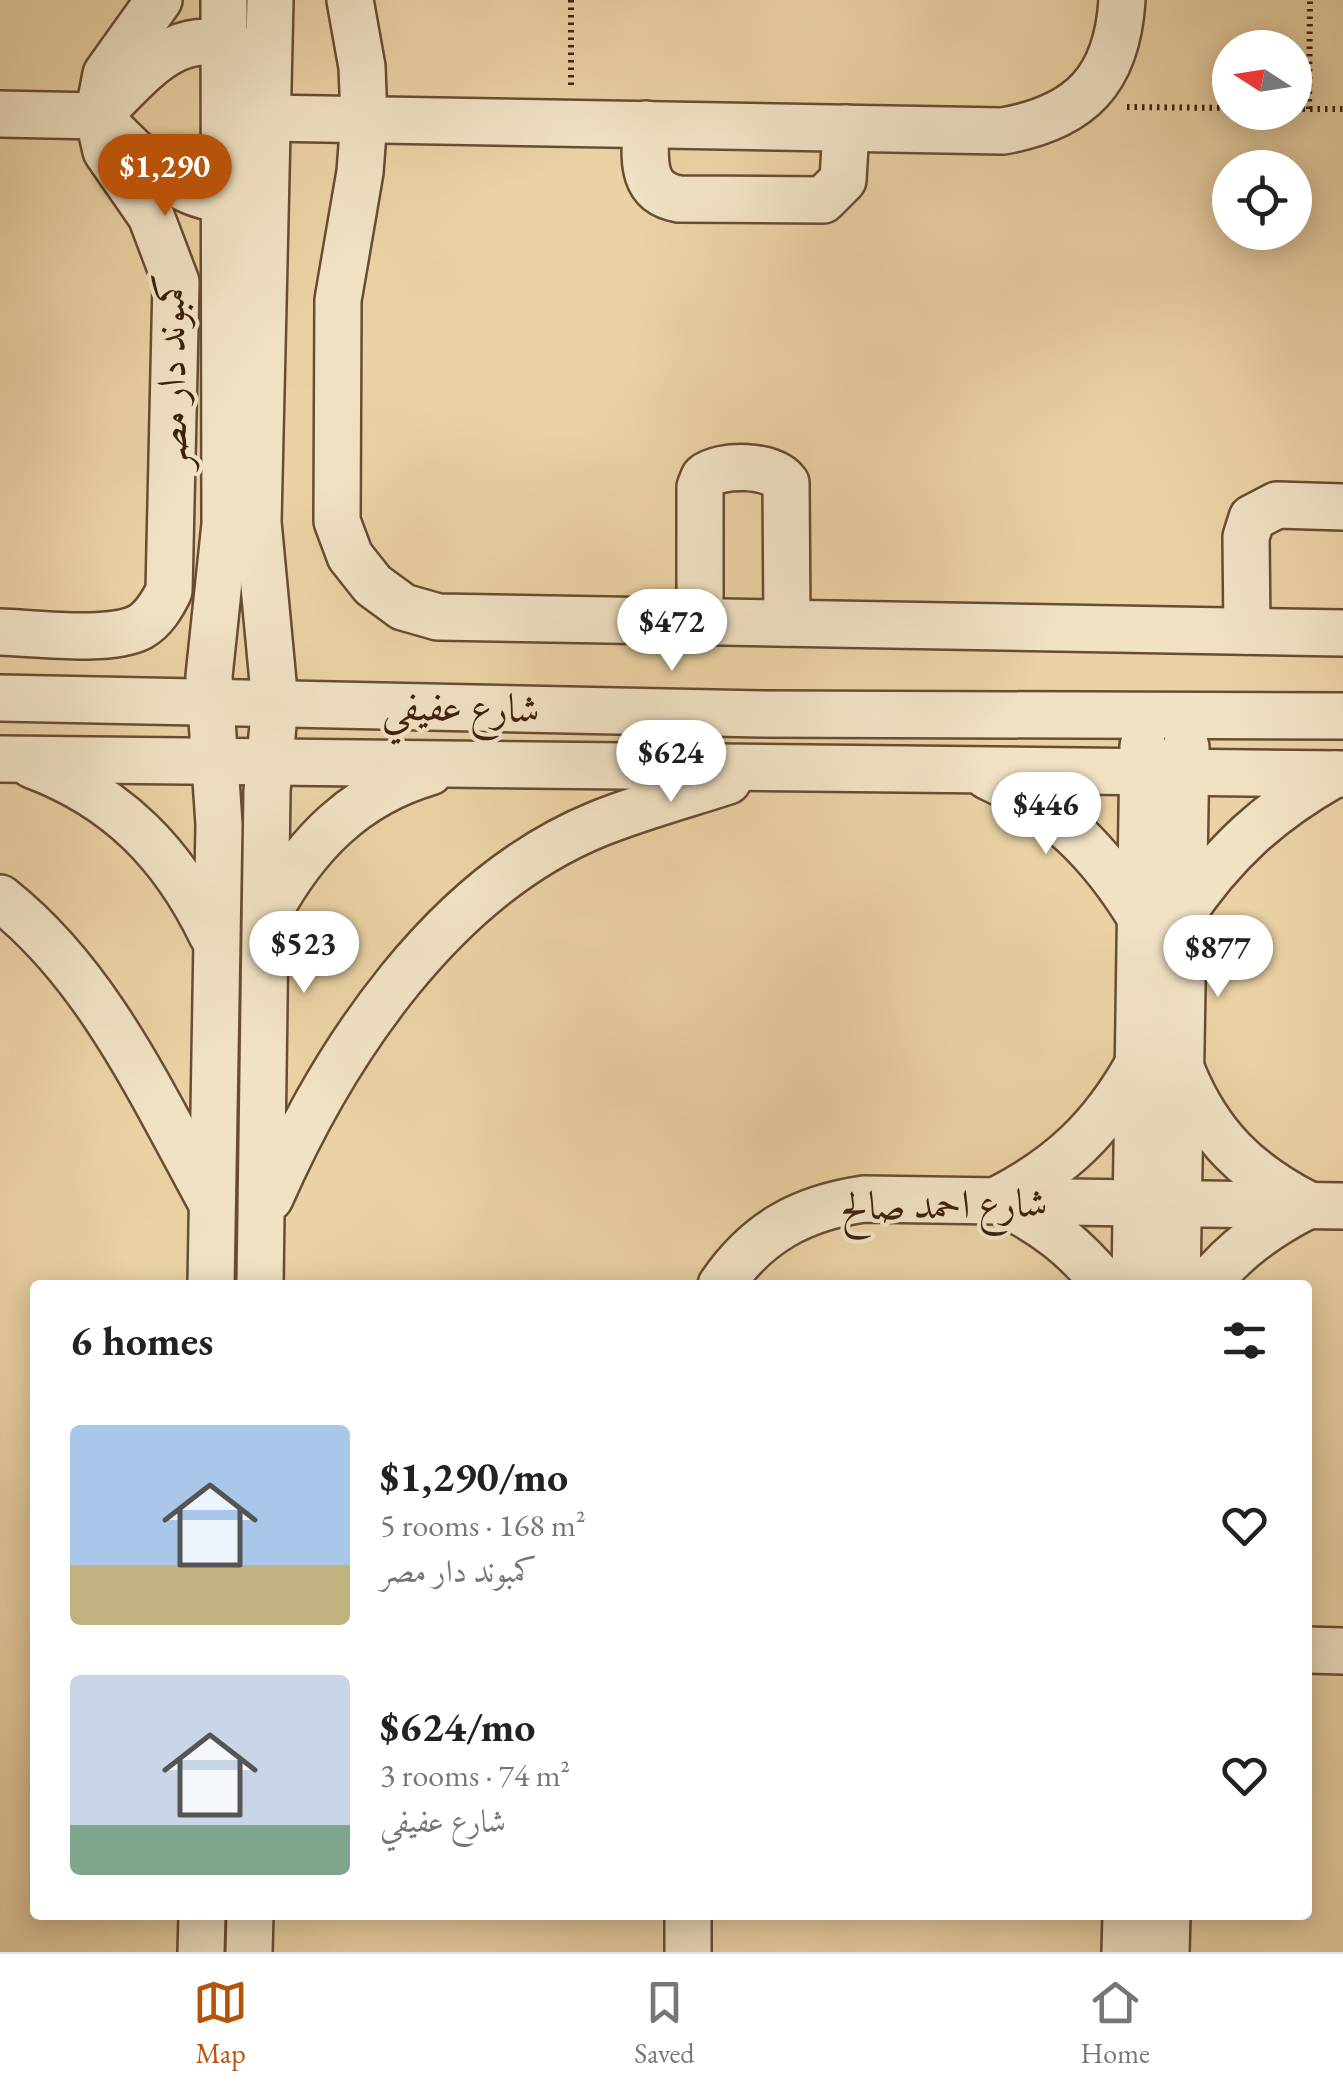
<!DOCTYPE html>
<html lang="en">
<head>
<meta charset="utf-8">
<style>
	:root { --surface:#fff; --page:#f6f6f6; --text:#222; --muted:#767676; --line:#e0e0e0; --accent:#b45309 }
	body { margin:0; font-family:"EB Garamond",Amiri,serif; background:var(--page); color:var(--text); height:100vh; display:flex; flex-direction:column; font-size:38px; white-space:nowrap }
	* { box-sizing:border-box; margin:0 }
	p { font-size:32px; color:var(--muted) }
	.icon { flex:none; width:55px; height:55px; fill:none; stroke:currentColor; stroke-width:2; stroke-linecap:round; stroke-linejoin:round }
	.map { position:relative; flex:1; overflow:hidden }
	.details { position:absolute; left:30px; top:1280px; width:1282px; height:640px; display:flex; flex-direction:column; background:var(--surface); border-radius:10px; box-shadow:0 5px 25px #0003 }
	.details>* { flex:none }
	.needle { width:65px; rotate:282deg }
	.controls { position:absolute; left:1212px; top:30px; display:grid; gap:20px }
	.controls a { display:grid; place-items:center; width:100px; height:100px; border-radius:50%; background:var(--surface); box-shadow:0 5px 25px #0003; font-size:50px }
	.price { position:absolute; translate:-50% -85px; padding:0 22px; border-radius:35px; background:#fff; color:#222; font-size:32px; line-height:65px; filter:drop-shadow(0 2px 5px #0008) }
	.price::after { content:''; position:absolute; left:50%; top:60px; width:30px; height:22px; margin-left:-15px; background:inherit; clip-path:polygon(0 0,100% 0,50% 100%) }
	.price.on { background:var(--accent); color:#fff }
	ul { padding:0; list-style:none }
	li { display:flex; align-items:center; gap:30px; height:250px; padding:0 40px }
	li span { display:grid; place-items:center; flex:none; width:280px; height:200px; border-radius:10px; color:#555 }
	li>.icon { margin-inline-start:auto }
	span .icon { width:120px; height:120px; fill:#fffc; stroke-width:1 }
	li b { font-size:42px }
	h2 { display:flex; justify-content:space-between; align-items:center; height:120px; padding:0 40px; font-size:42px }
	.dock { display:flex; justify-content:space-around; align-items:center; height:140px; border-top:2px solid var(--line); background:var(--surface); font-size:28px; color:var(--muted) }
	.dock a { display:grid; justify-items:center; gap:5px }
	.dock .on { color:var(--accent) }
	.map>svg:first-child { display:block }
</style>
</head>
<body>
<div class="map">
<svg width="1343" height="1952" viewBox="0 0 1343 1952">
	<rect width="100%" height="100%" fill="#ead2a4"/>
	<filter id="stains"><feTurbulence type="fractalNoise" baseFrequency=".002" numOctaves="4"/><feColorMatrix values="0 0 0 0 .2 0 0 0 0 .09 0 0 0 0 .02 0 0 0 .5 -.17"/></filter>
	<radialGradient id="worn" r=".72"><stop offset=".6" stop-color="#630" stop-opacity="0"/><stop offset="1" stop-color="#630" stop-opacity=".3"/></radialGradient>
	<g fill="none" stroke-linecap="round" stroke-linejoin="round">
		<defs>
			<g id="minor">
				<polyline points="350,0 362,67 364,119 360,172 338,300 337,521 350,556 373,585 403,607 438,617 1343,633"/>
				<path d="M 103,111 C 149,65 183,19 250,55"/>
				<path d="M 0,114 L 98,116 C 135,154 189,213 249,196"/>
				<path d="M 267,118 L 1003,131 C 1081,117 1117,80 1122,0"/>
				<path d="M 646,124 C 645,157 639,192 679,199 L 823,200 L 843,180 L 846,128"/>
				<path d="M 700,622 L 700,487 L 704,477 C 721,463 773,464 786,483 L 787,623"/>
				<polyline points="1247,631 1246,537 1252,518 1277,505 1343,507"/>
				<path d="M 0,632 C 36,633 109,643 140,627 C 154,619 162,605 169,591 L 176,282 L 151,216 L 106,151 L 98,116 L 106,74 L 159,0"/>
				<polyline points="0,698 763,714 1343,716"/>
				<polyline points="0,759 1343,774"/>
				<path d="M 32,765 C 118,797 173,854 212,935"/>
				<path d="M 987,776 C 1055,807 1101,853 1140,917"/>
				<path d="M 0,898 C 98,975 152,1095 211,1202"/>
				<path d="M 269,912 C 306,844 355,794 430,772"/>
				<path d="M 1181,916 C 1223,853 1269,811 1335,774"/>
				<path d="M 1183,1073 C 1209,1136 1247,1173 1307,1204"/>
				<path d="M 270,1198 C 334,1052 443,887 598,824 C 640,807 685,795 728,781"/>
				<path d="M 999,1199 C 1061,1167 1102,1128 1137,1066"/>
				<path d="M 1003,1203 C 1046,1224 1076,1248 1106,1285"/>
				<polyline points="211,1285 219,824 209,676 225,524 224,0"/>
				<polyline points="260,1285 267,791 275,703 258,522 270,0"/>
				<path d="M 721,1285 C 757,1232 802,1208 864,1199 L 1343,1206"/>
				<polyline points="1135,1285 1143,746"/>
				<polyline points="1177,1285 1186,747"/>
				<path d="M 1206,1285 C 1235,1250 1266,1227 1307,1206"/>
				<polyline points="1308,1650 1343,1651"/>
				<polyline points="201,1952 202,1915"/>
				<polyline points="249,1952 250,1915"/>
				<polyline points="688,1952 688,1915"/>
				<polyline points="1125,1952 1126,1915"/>
				<polyline points="1166,1952 1167,1915"/>
			</g>
		</defs>
		<use href="#minor" stroke="#6a4c34" stroke-width="50"/>
		<g stroke="#3f200e" stroke-width="6" stroke-dasharray="2.5 5" stroke-linecap="butt">
			<polyline points="571,0 571,89"/>
			<polyline points="1127,107 1230,108"/>
			<polyline points="1295,109 1343,109"/>
			<polyline points="1309,109 1310,0"/>
		</g>
		<use href="#minor" stroke="#f1e2c4" stroke-width="45"/>
	</g>
	<g text-anchor="middle" stroke-width="8" stroke-linejoin="round" paint-order="stroke">
		<g font-size="40" fill="#3f200e" stroke="#f1e2c4">
			<text transform="translate(171 371) rotate(-91)" y="14">كمبوند دار مصر</text>
			<text transform="translate(461 707) rotate(1)" y="14">شارع عفيفي</text>
			<text transform="translate(944 1204) rotate(-1)" y="14">شارع احمد صالح</text>
		</g>
	</g>
	<rect width="100%" height="100%" filter="url(#stains)"/>
	<rect width="100%" height="100%" fill="url(#worn)"/>
</svg>
<div class="controls">
<a><svg class="needle" viewBox="-14 -14 28 28"><path d="M0-13l5 13h-10z" fill="#e53935"/><path d="M0 13l5-13h-10z" fill="#767676"/></svg></a>
<a><svg class="icon" aria-label="locate" viewBox="0 0 24 24"><circle cx="12" cy="12" r="6"/><path d="M12 2v4M12 18v4M2 12h4M18 12h4"/></svg></a>
</div>
<b class="price on" style="left:165px;top:219px">$1,290</b>
<b class="price" style="left:672px;top:674px">$472</b>
<b class="price" style="left:671px;top:805px">$624</b>
<b class="price" style="left:1046px;top:857px">$446</b>
<b class="price" style="left:304px;top:996px">$523</b>
<b class="price" style="left:1218px;top:1000px">$877</b>
<section class="details">
<h2>6 homes<svg class="icon" aria-label="filters" viewBox="0 0 24 24"><path d="M4 7h16M4 17h16"/><circle cx="9" cy="7" r="2"/><circle cx="15" cy="17" r="2"/></svg></h2>
<ul>
<li><span style="background:linear-gradient(#a9c7e8 70%,#c2b280 0)"><svg class="icon" aria-label="home" viewBox="0 0 24 24"><path d="M3 11l9-7 9 7M6 9v11h12V9"/></svg></span><div><b>$1,290/mo</b><p>5 rooms · 168 m²</p><p>كمبوند دار مصر</p></div><svg class="icon" aria-label="heart" viewBox="0 0 24 24"><path d="M12 20l-8-8c-3-5 5-10 8-4 3-6 11-1 8 4z"/></svg></li>
<li><span style="background:linear-gradient(#c9d6e8 75%,#7fa58c 0)"><svg class="icon" aria-label="home" viewBox="0 0 24 24"><path d="M3 11l9-7 9 7M6 9v11h12V9"/></svg></span><div><b>$624/mo</b><p>3 rooms · 74 m²</p><p>شارع عفيفي</p></div><svg class="icon" aria-label="heart" viewBox="0 0 24 24"><path d="M12 20l-8-8c-3-5 5-10 8-4 3-6 11-1 8 4z"/></svg></li>
</ul>
</section>
</div>
<nav class="dock">
<a class="on"><svg class="icon" aria-label="map" viewBox="0 0 24 24"><path d="M3 6l6-2 6 2 6-2v14l-6 2-6-2-6 2zM9 4v14M15 6v14"/></svg>Map</a>
<a><svg class="icon" aria-label="saved" viewBox="0 0 24 24"><path d="M7 4h10v16l-5-4-5 4z"/></svg>Saved</a>
<a><svg class="icon" aria-label="home" viewBox="0 0 24 24"><path d="M3 11l9-7 9 7M6 9v11h12V9"/></svg>Home</a>
</nav>
</body>
</html>
